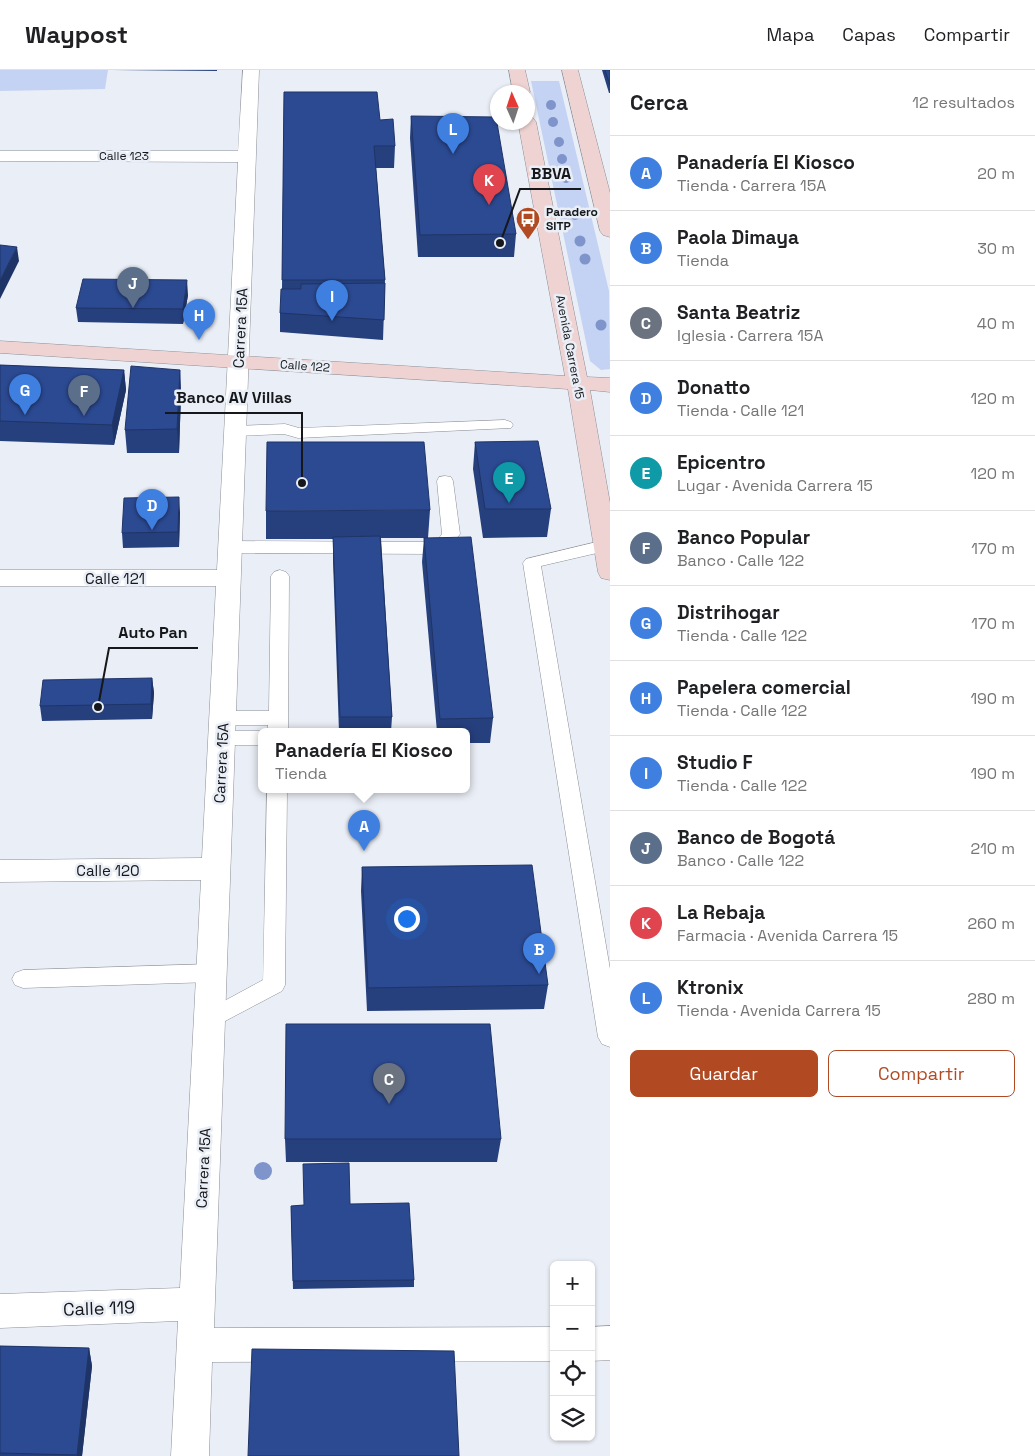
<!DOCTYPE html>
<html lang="es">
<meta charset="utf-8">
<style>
:root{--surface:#fff;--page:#f6f6f6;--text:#202124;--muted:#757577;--line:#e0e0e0;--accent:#b14a22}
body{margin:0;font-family:"Space Grotesk",sans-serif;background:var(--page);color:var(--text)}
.controls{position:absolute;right:15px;bottom:15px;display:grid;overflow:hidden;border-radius:8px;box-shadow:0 1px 4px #0004}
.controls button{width:45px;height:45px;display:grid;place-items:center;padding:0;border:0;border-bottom:1px solid var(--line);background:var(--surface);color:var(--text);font:25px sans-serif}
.compass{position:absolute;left:490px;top:15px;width:45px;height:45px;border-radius:50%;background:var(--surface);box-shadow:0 1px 4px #0004;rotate:357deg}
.you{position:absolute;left:406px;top:848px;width:18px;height:18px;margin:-12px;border:4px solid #fff;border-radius:50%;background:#1a73e8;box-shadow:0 0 0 8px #1a73e833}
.badge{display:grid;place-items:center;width:32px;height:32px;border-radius:50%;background:var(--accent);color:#fff;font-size:16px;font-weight:700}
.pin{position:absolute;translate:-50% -41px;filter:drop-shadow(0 1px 2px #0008)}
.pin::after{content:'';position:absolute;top:26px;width:18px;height:15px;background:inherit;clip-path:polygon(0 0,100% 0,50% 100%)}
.popup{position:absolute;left:258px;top:658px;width:212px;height:65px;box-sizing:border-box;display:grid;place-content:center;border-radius:8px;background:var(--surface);filter:drop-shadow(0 1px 4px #0005);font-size:16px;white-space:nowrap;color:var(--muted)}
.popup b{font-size:19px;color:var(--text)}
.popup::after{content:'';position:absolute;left:50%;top:100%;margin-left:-10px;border:10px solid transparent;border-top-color:var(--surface)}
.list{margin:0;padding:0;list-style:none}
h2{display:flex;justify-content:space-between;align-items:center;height:65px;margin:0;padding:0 20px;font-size:21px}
h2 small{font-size:16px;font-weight:400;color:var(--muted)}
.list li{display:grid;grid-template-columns:32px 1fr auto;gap:15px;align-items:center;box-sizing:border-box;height:75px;padding:0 20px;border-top:1px solid var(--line)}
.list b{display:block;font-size:19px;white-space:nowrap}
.list p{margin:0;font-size:16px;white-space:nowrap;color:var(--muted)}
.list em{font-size:16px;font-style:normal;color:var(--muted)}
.actions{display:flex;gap:10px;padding:15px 20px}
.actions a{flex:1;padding:11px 0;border:1px solid var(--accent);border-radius:8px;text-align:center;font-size:18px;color:var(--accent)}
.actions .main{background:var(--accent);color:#fff}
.icon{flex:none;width:28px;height:28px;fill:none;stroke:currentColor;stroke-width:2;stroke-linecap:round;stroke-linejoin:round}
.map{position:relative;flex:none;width:610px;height:1386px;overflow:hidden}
header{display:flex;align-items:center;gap:30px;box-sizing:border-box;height:70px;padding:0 25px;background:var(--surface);border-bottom:1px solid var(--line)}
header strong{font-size:24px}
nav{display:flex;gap:28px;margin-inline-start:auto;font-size:18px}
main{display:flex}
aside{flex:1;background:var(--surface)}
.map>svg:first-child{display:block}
.green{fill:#c4d3f3}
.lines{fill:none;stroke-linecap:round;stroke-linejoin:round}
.lane-casing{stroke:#8b8e96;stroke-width:1}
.street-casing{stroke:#8b8e96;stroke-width:1}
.secondary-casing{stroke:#8b8e96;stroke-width:1}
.lane{fill:#fff;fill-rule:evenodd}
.street{fill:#fff;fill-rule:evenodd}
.secondary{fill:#efd3d2;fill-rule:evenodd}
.tree{fill:#7e94ca}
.wall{fill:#26407e}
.shaded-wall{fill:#1f3466}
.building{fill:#2c4a92;stroke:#1f3466}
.labels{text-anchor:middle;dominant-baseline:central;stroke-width:5;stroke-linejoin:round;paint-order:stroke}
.far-street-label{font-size:12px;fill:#15171a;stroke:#eaeef6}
.far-poi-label{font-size:12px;font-weight:bold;fill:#15171a;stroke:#eaeef6;text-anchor:start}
.street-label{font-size:15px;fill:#15171a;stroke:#eaeef6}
.near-street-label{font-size:18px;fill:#15171a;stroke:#eaeef6}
.leader{fill:none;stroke:#15171a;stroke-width:2}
.callout-dot{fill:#15171a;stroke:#eaeef6;stroke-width:2}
.callout-label{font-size:16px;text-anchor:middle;font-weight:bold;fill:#15171a;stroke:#eaeef6;stroke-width:5;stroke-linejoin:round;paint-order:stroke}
</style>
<header>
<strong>Waypost</strong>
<nav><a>Mapa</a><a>Capas</a><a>Compartir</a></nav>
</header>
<main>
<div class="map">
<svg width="610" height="1386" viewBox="0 0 610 1386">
<rect width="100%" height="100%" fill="#eaeef6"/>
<path class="green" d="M 0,0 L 108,0 L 105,19 L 0,21 Z
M 531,11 L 559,11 L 609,221 L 610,299 L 601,300 L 590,291 Z"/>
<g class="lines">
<defs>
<path id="lane" d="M 505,350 L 511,352 L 513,355 L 511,358 L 298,368 L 284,364 L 235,366 L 229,364 L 227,361 L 229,358 L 235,356 L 285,354 L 299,358 Z
M 445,406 L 451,407 L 453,411 L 460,464 C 452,475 448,480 435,484 L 230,483 L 224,481 L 221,477 L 224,473 L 230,471 L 433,472 L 437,471 L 442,464 L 437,411 L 439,407 Z
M 605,470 L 610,472 L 610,480 L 541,496 L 610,899 L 610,977 L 602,974 L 598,967 L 523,493 L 526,489 Z
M 280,500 L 286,502 L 289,506 L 288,662 L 268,662 L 268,655 L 223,655 L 216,653 L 213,648 L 216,643 L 223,641 L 269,641 L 271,506 L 274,502 Z
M 222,661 L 262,661 L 266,662 L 262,662 L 262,675 L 222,675 L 215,673 L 212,668 L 215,663 Z
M 267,720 L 287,720 L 285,915 L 282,921 L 210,959 L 202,957 L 199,950 L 202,943 L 263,910 Z
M 212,894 L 220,897 L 223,903 L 220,909 L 212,912 L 23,918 L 15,915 L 12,909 L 15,903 L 23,900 Z"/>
<path id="street" d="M 243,0 L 259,0 L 214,1258 L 554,1257 L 554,1291 L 212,1292 L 209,1386 L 171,1386 L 178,1251 L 0,1258 L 0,1224 L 180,1218 L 201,810 L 0,812 L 0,790 L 202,788 L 216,516 L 0,516 L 0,500 L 217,500 L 238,92 L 0,91 L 0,81 L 238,81 Z
M 610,1256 L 610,1290 L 591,1291 L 591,1257 Z"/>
<path id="secondary" d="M 509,0 L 525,0 L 530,22 L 528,25 L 528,22 L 513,22 Z
M 562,0 L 578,0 L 610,123 L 610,167 L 603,165 L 600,161 Z
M 528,47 L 533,48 L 536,52 L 587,307 L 610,308 L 610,322 L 590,320 L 610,433 L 610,510 L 601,508 L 598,502 L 568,319 L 0,283 L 0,271 L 565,306 L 518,52 L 528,52 Z"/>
</defs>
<use href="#lane" class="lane-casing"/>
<use href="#street" class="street-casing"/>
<use href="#secondary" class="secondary-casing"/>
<use href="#lane" class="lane"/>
<use href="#street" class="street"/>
<use href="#secondary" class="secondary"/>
</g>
<g class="tree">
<circle cx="551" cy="35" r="5"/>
<circle cx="553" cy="52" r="5"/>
<circle cx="559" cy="72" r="5"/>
<circle cx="562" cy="89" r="5"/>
<circle cx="566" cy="108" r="5"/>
<circle cx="575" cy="145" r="5"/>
<circle cx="580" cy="171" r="5.5"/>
<circle cx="585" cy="189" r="5.5"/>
<circle cx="601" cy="255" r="5.5"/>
<circle cx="263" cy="1101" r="9"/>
</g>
<path class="wall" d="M 113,0 L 217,0 L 217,1 Z
M 602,0 L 610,0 L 610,23 L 609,23 Z
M 284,22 L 380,50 L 395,76 L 394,98 L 376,98 L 385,210 L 383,270 L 280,262 L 280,243 L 282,219 Z
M 411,46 L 516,164 L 514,187 L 418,187 L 410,68 Z
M 188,225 L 183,254 L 78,252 L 76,238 Z
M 0,295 L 124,300 L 126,320 L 114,375 L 0,371 Z
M 180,300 L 181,324 L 179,383 L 127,383 L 125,360 Z
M 475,372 L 551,439 L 547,467 L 483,468 L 473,399 Z
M 430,440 L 428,468 L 493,648 L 490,673 L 466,673 L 466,662 L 437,662 L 422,492 L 424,468 L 381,468 L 392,647 L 391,662 L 339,662 L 333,491 L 333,469 L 266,469 L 266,441 Z
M 180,442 L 179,477 L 123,478 L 122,463 Z
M 152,608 L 154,623 L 152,649 L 42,651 L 40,636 Z
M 362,797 L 548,915 L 544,939 L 367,941 L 361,821 Z
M 285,1069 L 501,1069 L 497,1092 L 286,1092 Z
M 350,1134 L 414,1210 L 414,1217 L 293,1219 L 291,1136 Z
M 0,1276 L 89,1278 L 92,1296 L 82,1386 L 0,1386 Z"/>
<path class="shaded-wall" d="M 17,177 L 19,191 L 0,229 L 0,210 Z
M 187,210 L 188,225 L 183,254 L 183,239 Z
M 124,300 L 126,320 L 114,375 L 112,355 Z
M 180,300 L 181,324 L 179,383 L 177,359 Z
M 179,427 L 180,442 L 179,477 L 178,462 Z
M 152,608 L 154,623 L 152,649 L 151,634 Z
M 89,1278 L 92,1296 L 82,1386 L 77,1386 Z"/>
<path class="building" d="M 605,0 L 610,0 L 610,15 Z
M 284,22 L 377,22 L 380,50 L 393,49 L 395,76 L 374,76 L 385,210 L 282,210 Z
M 411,46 L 496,47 L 516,164 L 420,165 Z
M 0,175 L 17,177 L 0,210 Z
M 83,209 L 187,210 L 183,239 L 76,238 Z
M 385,213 L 384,250 L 280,243 L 281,219 L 301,219 L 301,214 Z
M 0,295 L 124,300 L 112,355 L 0,351 Z
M 131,296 L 180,300 L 177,359 L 125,360 Z
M 538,371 L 551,439 L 485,439 L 475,372 Z
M 267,372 L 424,372 L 430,440 L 266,441 Z
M 179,427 L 178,462 L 122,463 L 124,428 Z
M 380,466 L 392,647 L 340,647 L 333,467 Z
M 471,467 L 493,648 L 440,649 L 424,468 Z
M 152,608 L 151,634 L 40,636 L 43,610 Z
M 532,795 L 548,915 L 368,918 L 362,797 Z
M 286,954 L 490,954 L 501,1069 L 285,1069 Z
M 349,1093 L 350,1134 L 409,1133 L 414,1210 L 293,1211 L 291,1136 L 304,1135 L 303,1094 Z
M 0,1276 L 89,1278 L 77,1385 L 0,1383 Z
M 252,1279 L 454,1281 L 459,1386 L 248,1386 Z"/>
<defs>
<symbol id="bus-pin" viewBox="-11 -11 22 30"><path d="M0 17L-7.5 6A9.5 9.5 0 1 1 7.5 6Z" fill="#b14a22" stroke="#eaeef6"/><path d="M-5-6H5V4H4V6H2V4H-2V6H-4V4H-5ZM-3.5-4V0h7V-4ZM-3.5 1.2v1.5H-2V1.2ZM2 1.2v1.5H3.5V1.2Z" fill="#fff"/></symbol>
</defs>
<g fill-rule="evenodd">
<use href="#bus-pin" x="514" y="135" width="28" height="38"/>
</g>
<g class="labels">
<g class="far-street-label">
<text x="124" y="86">Calle 123</text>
<text transform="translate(570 277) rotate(79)">Avenida Carrera 15</text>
<text transform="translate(305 296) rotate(4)">Calle 122</text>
</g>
<g class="far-poi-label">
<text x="546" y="142">Paradero<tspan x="546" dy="14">SITP</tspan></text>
</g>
<g class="street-label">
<text transform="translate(240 258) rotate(-87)">Carrera 15A</text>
<text x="115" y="508">Calle 121</text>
<text transform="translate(221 693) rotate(-87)">Carrera 15A</text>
<text x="108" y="800">Calle 120</text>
<text transform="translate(203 1098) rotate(-87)">Carrera 15A</text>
</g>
<g class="near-street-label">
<text transform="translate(99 1238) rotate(-2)">Calle 119</text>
</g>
</g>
<path class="leader" d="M500 173L520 119H581M302 413L302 343H165M98 637L109 578H198"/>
<g class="callout-dot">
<circle cx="500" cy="173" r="5"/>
<circle cx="302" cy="413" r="5"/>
<circle cx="98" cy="637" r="5"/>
</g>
<g class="callout-label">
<text x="551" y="109">BBVA</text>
<text x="234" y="333">Banco AV Villas</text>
<text x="153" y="568">Auto Pan</text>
</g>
</svg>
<div class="controls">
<button>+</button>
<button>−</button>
<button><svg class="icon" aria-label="locate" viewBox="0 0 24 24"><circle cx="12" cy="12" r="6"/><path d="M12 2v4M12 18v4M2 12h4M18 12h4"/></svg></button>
<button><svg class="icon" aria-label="layers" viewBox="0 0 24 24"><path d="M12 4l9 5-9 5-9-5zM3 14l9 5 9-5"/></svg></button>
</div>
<svg class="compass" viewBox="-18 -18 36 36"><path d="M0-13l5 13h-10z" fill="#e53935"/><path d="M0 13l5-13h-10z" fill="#757577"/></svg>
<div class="you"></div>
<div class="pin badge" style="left:364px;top:781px;background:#3f7fe0">A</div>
<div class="popup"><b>Panadería El Kiosco</b>Tienda</div>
<div class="pin badge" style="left:539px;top:904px;background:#3f7fe0">B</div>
<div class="pin badge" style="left:389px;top:1034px;background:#6b7280">C</div>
<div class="pin badge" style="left:152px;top:460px;background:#3f7fe0">D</div>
<div class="pin badge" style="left:509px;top:433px;background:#0f9aa8">E</div>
<div class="pin badge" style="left:84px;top:346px;background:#5c6f8a">F</div>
<div class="pin badge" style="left:25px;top:345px;background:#3f7fe0">G</div>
<div class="pin badge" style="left:199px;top:270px;background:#3f7fe0">H</div>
<div class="pin badge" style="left:332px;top:251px;background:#3f7fe0">I</div>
<div class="pin badge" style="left:133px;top:238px;background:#5c6f8a">J</div>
<div class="pin badge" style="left:489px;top:135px;background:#e0444e">K</div>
<div class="pin badge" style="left:453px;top:84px;background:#3f7fe0">L</div>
</div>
<aside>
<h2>Cerca<small>12 resultados</small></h2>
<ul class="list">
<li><span class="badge" style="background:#3f7fe0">A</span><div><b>Panadería El Kiosco</b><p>Tienda · Carrera 15A</p></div><em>20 m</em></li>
<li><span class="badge" style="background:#3f7fe0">B</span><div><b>Paola Dimaya</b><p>Tienda</p></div><em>30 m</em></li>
<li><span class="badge" style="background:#6b7280">C</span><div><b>Santa Beatriz</b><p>Iglesia · Carrera 15A</p></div><em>40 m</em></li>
<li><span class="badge" style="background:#3f7fe0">D</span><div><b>Donatto</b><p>Tienda · Calle 121</p></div><em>120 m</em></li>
<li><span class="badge" style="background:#0f9aa8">E</span><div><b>Epicentro</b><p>Lugar · Avenida Carrera 15</p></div><em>120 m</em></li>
<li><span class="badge" style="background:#5c6f8a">F</span><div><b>Banco Popular</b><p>Banco · Calle 122</p></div><em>170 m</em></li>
<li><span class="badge" style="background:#3f7fe0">G</span><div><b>Distrihogar</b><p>Tienda · Calle 122</p></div><em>170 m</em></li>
<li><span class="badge" style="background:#3f7fe0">H</span><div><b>Papelera comercial</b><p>Tienda · Calle 122</p></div><em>190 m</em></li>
<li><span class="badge" style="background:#3f7fe0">I</span><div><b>Studio F</b><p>Tienda · Calle 122</p></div><em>190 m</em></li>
<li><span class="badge" style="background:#5c6f8a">J</span><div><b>Banco de Bogotá</b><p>Banco · Calle 122</p></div><em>210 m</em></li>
<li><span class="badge" style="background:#e0444e">K</span><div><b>La Rebaja</b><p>Farmacia · Avenida Carrera 15</p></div><em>260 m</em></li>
<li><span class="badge" style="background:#3f7fe0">L</span><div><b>Ktronix</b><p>Tienda · Avenida Carrera 15</p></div><em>280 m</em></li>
</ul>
<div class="actions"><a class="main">Guardar</a><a>Compartir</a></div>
</aside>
</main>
